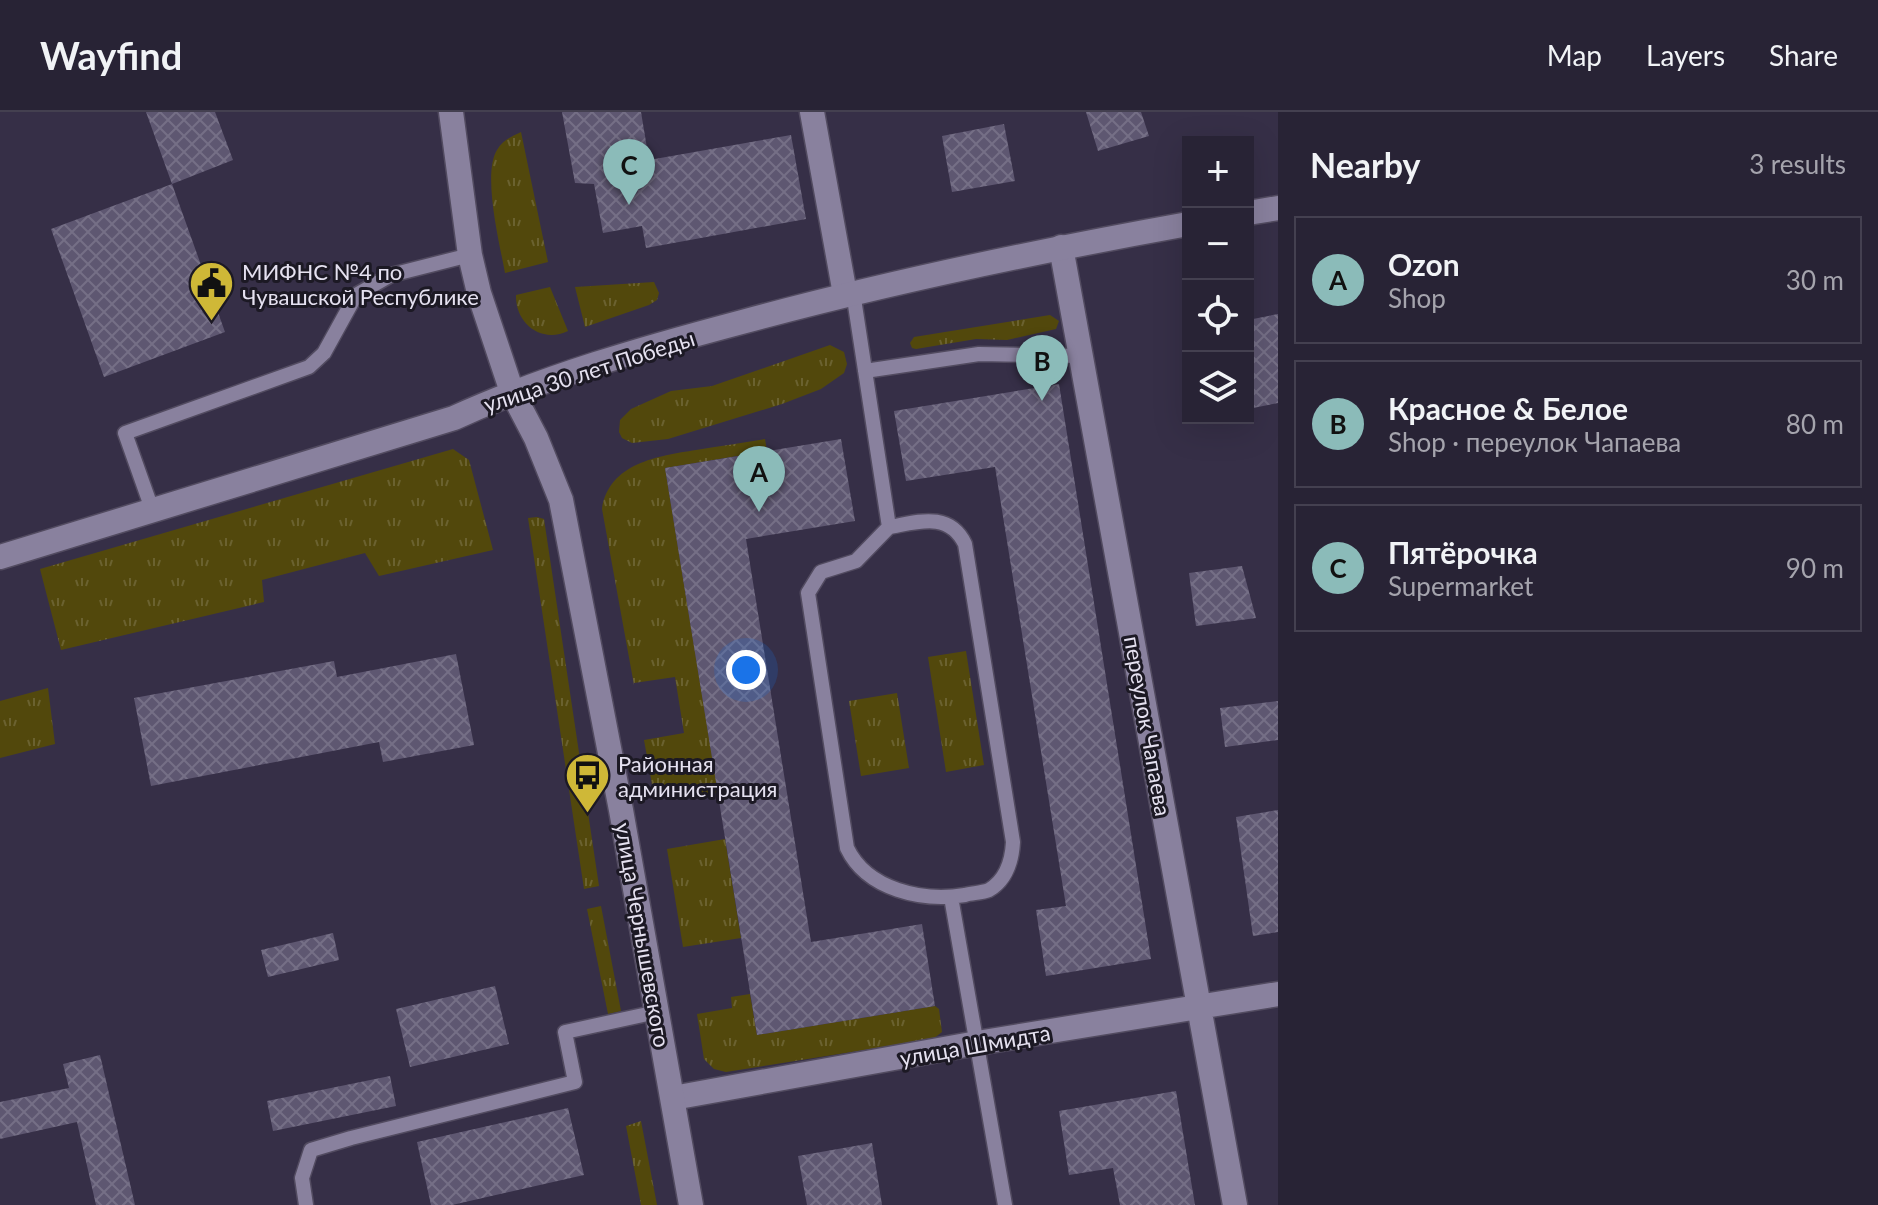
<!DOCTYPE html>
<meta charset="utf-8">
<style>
:root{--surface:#282335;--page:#302b3d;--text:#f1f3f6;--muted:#a5a4ad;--line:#444050;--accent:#8bbbb9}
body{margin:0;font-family:Lato,sans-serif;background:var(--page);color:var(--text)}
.controls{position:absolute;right:24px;top:24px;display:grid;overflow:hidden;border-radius:0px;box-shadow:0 8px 32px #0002}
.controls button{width:72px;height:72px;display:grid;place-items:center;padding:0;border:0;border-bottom:2px solid var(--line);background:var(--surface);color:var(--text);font:40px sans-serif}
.you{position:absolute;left:746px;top:558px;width:28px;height:28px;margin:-20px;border:6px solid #fff;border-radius:50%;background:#1a73e8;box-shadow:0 0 0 12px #1a73e833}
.badge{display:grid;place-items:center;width:52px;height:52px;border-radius:50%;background:var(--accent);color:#111;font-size:26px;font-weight:700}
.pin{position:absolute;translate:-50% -66px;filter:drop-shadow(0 2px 4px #0008)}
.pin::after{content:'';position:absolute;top:42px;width:28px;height:24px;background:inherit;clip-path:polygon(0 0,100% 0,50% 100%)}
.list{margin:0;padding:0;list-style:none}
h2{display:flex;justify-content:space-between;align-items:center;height:104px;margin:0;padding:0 32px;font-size:34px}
h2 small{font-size:26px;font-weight:400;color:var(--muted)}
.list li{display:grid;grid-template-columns:52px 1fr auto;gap:24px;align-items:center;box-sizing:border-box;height:128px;margin:0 16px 16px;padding:0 16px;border:2px solid var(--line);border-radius:0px}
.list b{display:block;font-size:30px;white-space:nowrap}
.list p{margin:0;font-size:26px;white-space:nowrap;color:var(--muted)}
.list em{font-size:26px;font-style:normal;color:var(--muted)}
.icon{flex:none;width:44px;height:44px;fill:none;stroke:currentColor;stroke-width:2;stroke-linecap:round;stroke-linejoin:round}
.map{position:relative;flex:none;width:1278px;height:1093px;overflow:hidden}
header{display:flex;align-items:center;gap:48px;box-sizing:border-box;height:112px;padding:0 40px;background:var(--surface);border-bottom:2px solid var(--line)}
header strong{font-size:38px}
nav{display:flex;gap:44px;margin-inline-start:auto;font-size:28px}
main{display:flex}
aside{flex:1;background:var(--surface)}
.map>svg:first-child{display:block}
.grass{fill:url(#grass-tufts)}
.building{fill:url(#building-cross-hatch)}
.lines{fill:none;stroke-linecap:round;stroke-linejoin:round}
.lane-casing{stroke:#524b60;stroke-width:17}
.street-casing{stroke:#524b60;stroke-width:27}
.secondary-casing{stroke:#524b60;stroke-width:27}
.lane{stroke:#89819e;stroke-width:14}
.street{stroke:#89819e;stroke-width:24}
.secondary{stroke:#89819e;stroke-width:24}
.labels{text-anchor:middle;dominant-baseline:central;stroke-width:6;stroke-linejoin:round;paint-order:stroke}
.poi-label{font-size:22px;fill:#e5e1f0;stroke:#1c1924;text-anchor:start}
.street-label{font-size:22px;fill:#e5e1f0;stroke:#1c1924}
</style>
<header>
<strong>Wayfind</strong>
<nav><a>Map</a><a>Layers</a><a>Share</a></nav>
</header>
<main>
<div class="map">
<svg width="1278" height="1093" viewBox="0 0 1278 1093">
<defs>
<pattern id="grass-tufts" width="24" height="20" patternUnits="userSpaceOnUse" patternTransform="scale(2)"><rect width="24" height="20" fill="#52480c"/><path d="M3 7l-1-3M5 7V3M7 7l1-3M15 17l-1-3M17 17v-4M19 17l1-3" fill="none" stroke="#6b6230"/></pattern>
<pattern id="building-cross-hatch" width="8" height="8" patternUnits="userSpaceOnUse" patternTransform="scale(2)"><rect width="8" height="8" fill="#5e5771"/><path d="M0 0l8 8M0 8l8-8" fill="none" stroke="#756f86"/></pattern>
</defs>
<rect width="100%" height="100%" fill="#362f47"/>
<path class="grass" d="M 521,20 L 548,150 L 505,161 C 500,133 482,62 497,38 C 503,28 511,25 521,20 Z
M 654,170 L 659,181 L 657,188 L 649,193 L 585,215 L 575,175 Z
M 550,175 L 568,219 C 541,232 515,211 516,183 Z
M 1050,203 L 1059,209 L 1056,217 L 1007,228 L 976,227 L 916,237 L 912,236 L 910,231 L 914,225 Z
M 830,233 L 844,240 L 847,252 L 844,261 L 821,277 L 782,292 L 668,327 L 632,331 L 622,326 L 619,320 L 620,308 L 631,297 L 671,279 L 712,274 Z
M 765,327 L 767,339 L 665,356 L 718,681 L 696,685 L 693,672 L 653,678 L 644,628 L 684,621 L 675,565 L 634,571 L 634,573 L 602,397 C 609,351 658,344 696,338 C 719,334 742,331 765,327 Z
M 453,337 L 469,348 L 493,438 L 379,464 L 365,441 L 262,468 L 264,490 L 61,538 L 40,457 Z
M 537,405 L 544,407 L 599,774 L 584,777 L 528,406 Z
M 966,539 L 984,653 L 946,660 L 928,545 Z
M 48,576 L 55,632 L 0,646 L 0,589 Z
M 897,581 L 909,656 L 861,664 L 849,589 Z
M 725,727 L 741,826 L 683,835 L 667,737 Z
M 601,794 L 621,899 L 608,902 L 587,797 Z
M 750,882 L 757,923 L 935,894 L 939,897 L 942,920 L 933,927 L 726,960 L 714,957 L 704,947 L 697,902 L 732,896 L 731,885 Z
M 641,1009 L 657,1093 L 641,1093 L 626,1014 Z"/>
<path class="building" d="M 146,0 L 215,0 L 233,48 L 172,72 Z
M 562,0 L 641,0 L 649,48 L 791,23 L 806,107 L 646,136 L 642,114 L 603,121 L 594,72 L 575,71 Z
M 1086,0 L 1141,0 L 1149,24 L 1098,39 Z
M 1004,12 L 1015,69 L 952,80 L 942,24 Z
M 172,72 L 225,220 L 104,265 L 51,117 Z
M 1278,202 L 1278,291 L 1248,297 L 1248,208 Z
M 1059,272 L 1151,847 L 1046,864 L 1036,798 L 1066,794 L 995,355 L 906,369 L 894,299 Z
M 841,327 L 855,409 L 746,427 L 811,830 L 922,812 L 935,894 L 757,923 L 665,356 Z
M 1242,454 L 1256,506 L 1196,514 L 1189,461 Z
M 456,542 L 474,633 L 383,650 L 379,630 L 151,674 L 134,586 L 334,549 L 337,565 Z
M 1278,589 L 1278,628 L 1225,635 L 1220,596 Z
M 1278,698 L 1278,820 L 1253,824 L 1236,705 Z
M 333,821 L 339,848 L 268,865 L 261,838 Z
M 495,874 L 509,932 L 410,955 L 396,897 Z
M 100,943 L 135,1093 L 96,1093 L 77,1010 L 0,1027 L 0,990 L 69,976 L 63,952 Z
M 390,964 L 396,994 L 273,1019 L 267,989 Z
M 1176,979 L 1195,1093 L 1120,1093 L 1113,1056 L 1069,1063 L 1059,999 Z
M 568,996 L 584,1063 L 452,1093 L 431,1093 L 417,1030 Z
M 872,1031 L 882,1093 L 807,1093 L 798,1044 Z"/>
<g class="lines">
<defs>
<path id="lane" d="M 853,180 L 889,415 L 856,449 L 821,460 L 808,481 L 847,736 C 867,778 923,790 965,783 C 972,781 982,781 989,778 C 1006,768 1012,748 1013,730 L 965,432 C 949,399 918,410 889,415
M 865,259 L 979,242 L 1081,244
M 152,397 L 125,321 L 309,255 L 324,241 L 356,183 L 391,163 L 470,143
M 951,785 L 1005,1093
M 306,1093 L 302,1066 L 311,1038 L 351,1026 L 575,970 L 565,920 L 657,900"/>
<path id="street" d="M 812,0 L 845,182
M 1061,135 L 1235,1093
M 673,986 L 977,931 L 1278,882"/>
<path id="secondary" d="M 451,0 L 470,143 L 479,181 L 512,280 L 536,326 L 561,388 L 621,698 L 691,1093
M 1248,101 L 1278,96
M 0,445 L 454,306 C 546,264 644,236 742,210 C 889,170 1038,139 1188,112"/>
</defs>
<use href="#lane" class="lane-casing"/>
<use href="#street" class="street-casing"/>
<use href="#secondary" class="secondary-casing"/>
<use href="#lane" class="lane"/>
<use href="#street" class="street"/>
<use href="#secondary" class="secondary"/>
</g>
<defs>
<symbol id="civic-pin" viewBox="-11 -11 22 30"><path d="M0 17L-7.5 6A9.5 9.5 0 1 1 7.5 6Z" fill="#cfb837" stroke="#1c1924"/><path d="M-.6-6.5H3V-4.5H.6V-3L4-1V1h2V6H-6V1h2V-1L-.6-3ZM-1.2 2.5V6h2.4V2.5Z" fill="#111"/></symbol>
<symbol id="bus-pin" viewBox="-11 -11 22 30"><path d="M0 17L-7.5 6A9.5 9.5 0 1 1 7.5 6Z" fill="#cfb837" stroke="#1c1924"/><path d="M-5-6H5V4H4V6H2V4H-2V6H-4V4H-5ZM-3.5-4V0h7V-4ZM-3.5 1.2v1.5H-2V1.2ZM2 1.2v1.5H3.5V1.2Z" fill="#111"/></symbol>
</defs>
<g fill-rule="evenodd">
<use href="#civic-pin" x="186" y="146" width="51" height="69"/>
<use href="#bus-pin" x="562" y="638" width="51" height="69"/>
</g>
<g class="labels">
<g class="poi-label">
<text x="242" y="159">МИФНС №4 по<tspan x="242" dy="25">Чувашской Республике</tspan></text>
<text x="618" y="651">Районная<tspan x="618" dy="25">администрация</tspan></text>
</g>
<g class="street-label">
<text transform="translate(589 259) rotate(-18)">улица 30 лет Победы</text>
<text transform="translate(1148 614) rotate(80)">переулок Чапаева</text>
<text transform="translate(643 823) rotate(80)">улица Чернышевского</text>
<text transform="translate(975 933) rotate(-10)">улица Шмидта</text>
</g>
</g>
</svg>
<div class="controls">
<button>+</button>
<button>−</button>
<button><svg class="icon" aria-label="locate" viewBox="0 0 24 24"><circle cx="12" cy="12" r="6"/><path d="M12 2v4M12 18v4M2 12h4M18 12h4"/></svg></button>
<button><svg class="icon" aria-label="layers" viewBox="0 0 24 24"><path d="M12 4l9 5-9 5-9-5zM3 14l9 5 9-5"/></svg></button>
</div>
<div class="you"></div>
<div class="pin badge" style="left:759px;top:400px">A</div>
<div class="pin badge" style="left:1042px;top:289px">B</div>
<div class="pin badge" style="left:629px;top:93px">C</div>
</div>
<aside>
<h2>Nearby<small>3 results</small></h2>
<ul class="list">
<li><span class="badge">A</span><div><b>Ozon</b><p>Shop</p></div><em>30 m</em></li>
<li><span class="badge">B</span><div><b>Красное &amp; Белое</b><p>Shop · переулок Чапаева</p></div><em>80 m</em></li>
<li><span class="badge">C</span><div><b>Пятёрочка</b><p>Supermarket</p></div><em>90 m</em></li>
</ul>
</aside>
</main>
